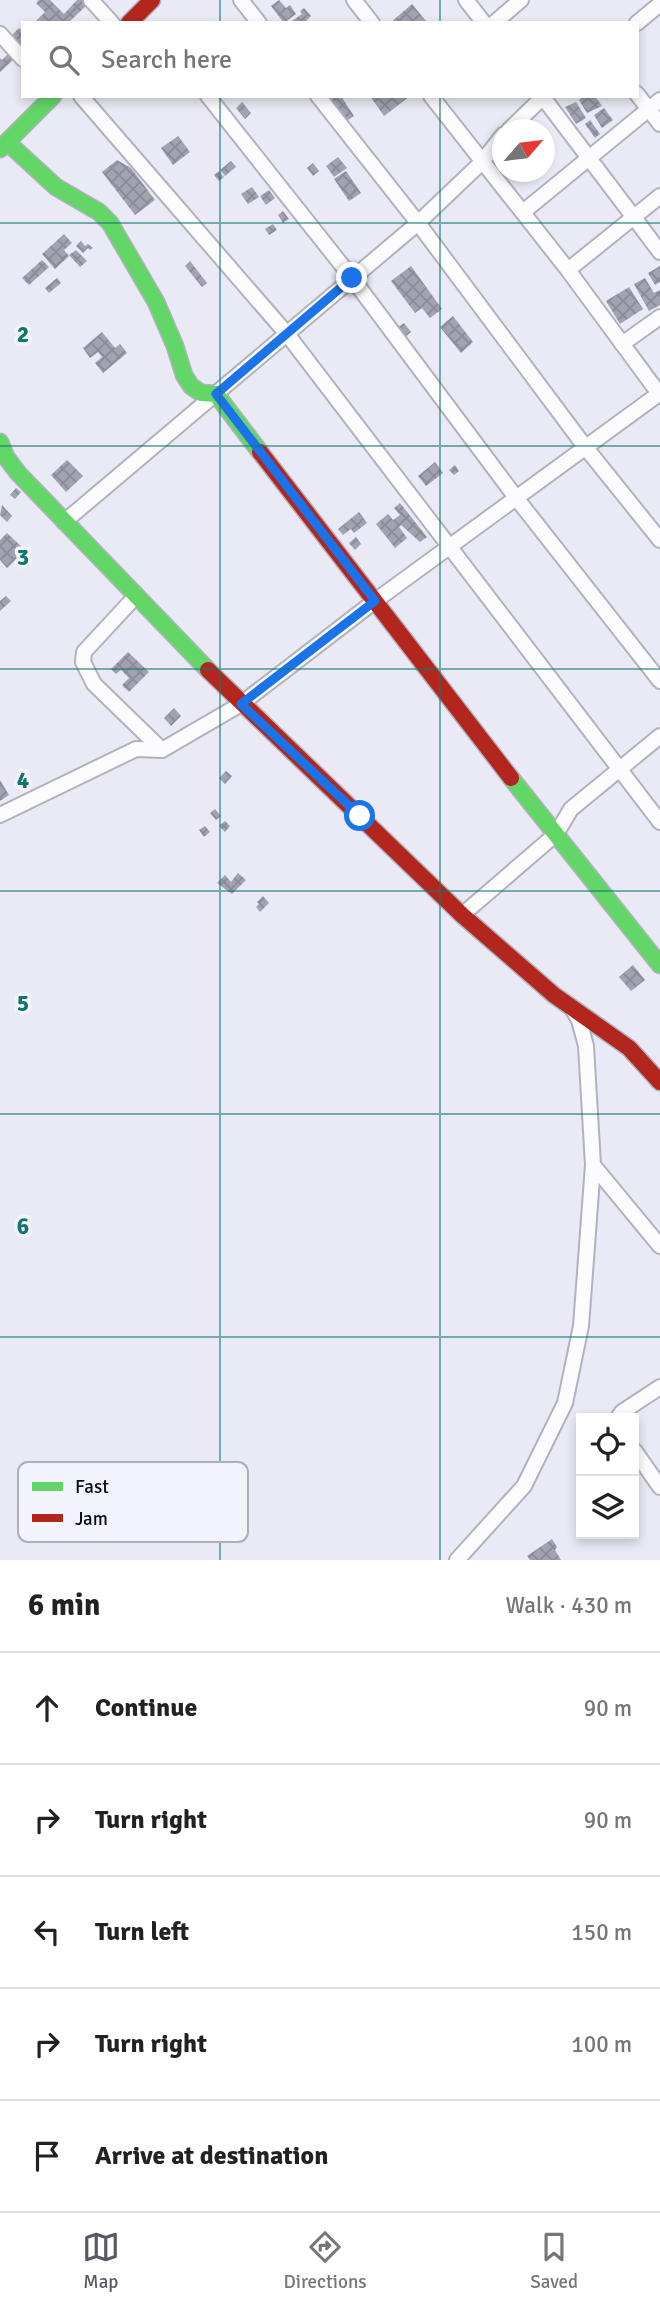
<!DOCTYPE html>
<meta charset="utf-8">
<style>
:root{--surface:#fff;--page:#f2f2f2;--text:#222;--muted:#767676;--line:#e0e0e0;--accent:#585964}
body{margin:0;font-family:Signika,sans-serif;background:var(--page);color:var(--text)}
.controls{position:absolute;right:21px;bottom:21px;display:grid;overflow:hidden;border-radius:0px;box-shadow:0 4px 10px #0003}
.controls button{width:63px;height:63px;display:grid;place-items:center;padding:0;border:0;border-bottom:2px solid var(--line);background:var(--surface);color:var(--text);font:35px sans-serif}
.compass{position:absolute;left:492px;top:119px;width:63px;height:63px;border-radius:50%;background:var(--surface);box-shadow:0 4px 10px #0003;rotate:62deg}
.stop{position:absolute;width:21px;height:21px;margin:-16px;border:5px solid #1a73e8;border-radius:50%;background:#fff}
.stop.end{background:#1a73e8;border-color:#fff;box-shadow:0 2px 7px #0008}
.list{margin:0;padding:0;list-style:none}
h2{display:flex;justify-content:space-between;align-items:center;height:91px;margin:0;padding:0 28px;font-size:30px}
h2 small{font-size:23px;font-weight:400;color:var(--muted)}
.list li{display:grid;grid-template-columns:46px 1fr auto;gap:21px;align-items:center;box-sizing:border-box;height:112px;padding:0 28px;border-top:2px solid var(--line)}
.list b{display:block;font-size:26px;white-space:nowrap}
.list em{font-size:23px;font-style:normal;color:var(--muted)}
.icon{flex:none;width:38px;height:38px;fill:none;stroke:currentColor;stroke-width:2;stroke-linecap:round;stroke-linejoin:round}
.map{position:relative;flex:none;width:660px;height:1560px;overflow:hidden}
.search{position:absolute;background:var(--surface);box-shadow:0 4px 10px #0003;left:21px;right:21px;top:21px;height:77px;display:flex;align-items:center;gap:18px;box-sizing:border-box;padding:0 24px;border-radius:0px;color:var(--muted);font-size:26px}
.sheet{height:651px;background:var(--surface)}
nav{display:flex;justify-content:space-around;align-items:center;box-sizing:border-box;height:98px;border-top:2px solid var(--line);background:var(--surface);font-size:19px;color:var(--muted)}
nav a{display:grid;justify-items:center;gap:4px}
nav .on{color:var(--accent)}
.map>svg:first-child{display:block}
.building{fill:url(#building-cross-hatch)}
.lines{fill:none;stroke-linecap:round;stroke-linejoin:round}
.street-casing{stroke:#b1b2bd;stroke-width:18}
.fast-casing{stroke:#b1b2bd;stroke-width:19}
.jam-casing{stroke:#b1b2bd;stroke-width:19}
.street{stroke:#fcfcfe;stroke-width:14}
.fast{stroke:#63d668;stroke-width:16}
.jam{stroke:#b3261e;stroke-width:16}
.route{stroke:#1a73e8;stroke-width:9}
.grid{fill:none;stroke:#0f766e;stroke-width:2;stroke-opacity:0.55}
.key{fill:#f3f4fb;stroke:#adaeb6;stroke-width:2}
.key-label{font-size:19px;fill:#0a0b16}
.grid-label{font-size:23px;text-anchor:middle;font-weight:bold;fill:#0f766e;stroke:#f3f4fb;stroke-width:7;stroke-linejoin:round;paint-order:stroke}
</style>
<div class="map">
<svg width="660" height="1560" viewBox="0 0 660 1560">
<defs>
<pattern id="building-cross-hatch" width="8" height="8" patternUnits="userSpaceOnUse" patternTransform="scale(1.75)"><rect width="8" height="8" fill="#a2a2b1"/><path d="M0 0l8 8M0 8l8-8" fill="none" stroke="#8a8a98"/></pattern>
</defs>
<rect width="100%" height="100%" fill="#e9eaf5"/>
<path class="building" d="M 39,0 L 50,0 L 64,14 L 77,0 L 82,0 L 87,5 L 70,21 L 72,23 L 34,23 L 45,12 L 36,3 Z
M 279,0 L 286,8 L 290,5 L 296,14 L 284,23 L 271,6 Z
M 412,4 L 426,21 L 423,23 L 390,23 Z
M 304,8 L 311,16 L 304,23 L 289,23 L 302,14 L 300,11 Z
M 19,28 L 23,32 L 23,56 L 7,40 Z
M 8,54 L 13,60 L 0,72 L 0,58 L 2,60 Z
M 327,96 L 341,96 L 354,116 L 345,122 Z
M 370,96 L 410,96 L 384,116 Z
M 584,96 L 595,96 L 602,106 L 587,113 L 579,100 Z
M 242,102 L 251,113 L 245,119 L 236,108 Z
M 576,102 L 586,118 L 576,124 L 565,107 Z
M 604,108 L 613,120 L 602,128 L 594,115 Z
M 590,120 L 600,134 L 595,138 L 585,124 Z
M 178,136 L 190,152 L 173,165 L 161,148 Z
M 338,157 L 347,168 L 334,177 L 326,166 Z
M 117,160 L 131,168 L 155,200 L 135,215 L 102,172 Z
M 231,161 L 236,167 L 225,176 L 220,170 Z
M 313,163 L 319,171 L 313,176 L 307,168 Z
M 219,171 L 224,177 L 219,181 L 214,175 Z
M 346,171 L 361,193 L 349,201 L 334,179 Z
M 252,187 L 259,197 L 248,204 L 241,194 Z
M 269,190 L 275,198 L 266,205 L 260,196 Z
M 283,211 L 289,219 L 283,223 L 278,215 Z
M 273,224 L 277,230 L 269,235 L 265,229 Z
M 64,234 L 72,243 L 64,250 L 69,256 L 55,269 L 42,254 Z
M 81,241 L 85,246 L 88,244 L 93,248 L 90,250 L 88,248 L 83,253 L 76,246 Z
M 76,250 L 87,261 L 80,267 L 69,255 Z
M 42,260 L 49,267 L 29,285 L 22,278 Z
M 190,261 L 207,283 L 202,287 L 185,266 Z
M 411,266 L 442,309 L 430,318 L 422,308 L 415,313 L 391,281 Z
M 660,266 L 660,282 L 655,285 L 648,273 Z
M 57,278 L 61,283 L 49,293 L 45,288 Z
M 645,278 L 654,293 L 660,290 L 660,305 L 649,311 L 634,284 Z
M 629,287 L 643,309 L 620,324 L 606,301 Z
M 453,316 L 473,342 L 461,353 L 440,327 Z
M 404,323 L 411,332 L 404,338 L 397,328 Z
M 102,332 L 115,348 L 120,344 L 127,353 L 103,373 L 95,363 L 102,357 L 98,352 L 90,358 L 83,348 Z
M 67,460 L 83,476 L 66,492 L 51,475 Z
M 435,462 L 443,473 L 426,486 L 418,476 Z
M 455,465 L 459,471 L 454,475 L 449,470 Z
M 16,488 L 21,492 L 15,499 L 10,495 Z
M 400,503 L 427,537 L 420,542 L 401,525 L 399,527 L 407,538 L 395,548 L 376,524 L 388,514 L 393,520 L 400,515 L 394,508 Z
M 2,505 L 12,516 L 7,522 L 0,515 Z
M 359,512 L 367,523 L 354,533 L 351,529 L 343,535 L 338,529 Z
M 7,533 L 25,550 L 7,568 L 0,560 L 0,540 Z
M 356,537 L 361,544 L 355,550 L 349,543 Z
M 6,596 L 11,601 L 0,611 L 0,601 Z
M 128,652 L 149,672 L 129,692 L 122,685 L 129,678 L 121,670 L 116,674 L 111,669 Z
M 174,708 L 181,716 L 171,726 L 164,718 Z
M 226,771 L 232,776 L 225,784 L 219,778 Z
M 0,780 L 9,795 L 0,801 Z
M 215,809 L 221,816 L 216,820 L 210,813 Z
M 225,821 L 230,826 L 225,832 L 219,826 Z
M 205,826 L 210,832 L 204,837 L 199,830 Z
M 238,873 L 246,880 L 232,894 L 217,883 L 225,875 L 231,882 Z
M 263,896 L 269,903 L 260,912 L 256,907 L 259,904 L 257,902 Z
M 633,965 L 645,980 L 631,991 L 619,977 Z
M 552,1539 L 557,1547 L 555,1550 L 561,1560 L 530,1560 L 527,1556 Z"/>
<g class="lines">
<defs>
<path id="street" d="M 91,0 L 112,23
M 241,0 L 259,23
M 354,0 L 372,23
M 466,0 L 484,23
M 494,23 L 521,0
M 637,23 L 660,4
M 0,34 L 23,59
M 637,94 L 660,124
M 81,96 L 287,334 L 660,822
M 208,96 L 352,278 L 517,499 L 660,681
M 318,96 L 418,223 L 586,448 L 660,540
M 431,96 L 568,270 L 660,395
M 542,96 L 660,252
M 509,130 L 544,96
M 523,212 L 660,100
M 568,270 L 660,196
M 622,344 L 660,317
M 64,522 L 418,223 L 482,162 L 503,135
M 135,597 L 84,652 L 83,662 L 94,684 L 162,750
M 0,815 L 136,749 L 162,750 L 241,704 L 375,601 L 660,393
M 462,915 L 556,834 L 571,809 L 660,736
M 593,1165 L 660,1246
M 618,1418 L 622,1412 L 660,1387
M 634,1450 L 660,1487
M 457,1560 L 524,1486 L 565,1403 L 581,1326 L 593,1165 L 586,1046 L 579,1020 L 573,1010"/>
<path id="fast" d="M 7,142 L 56,187 L 99,212 L 110,223 L 156,302 L 175,346 L 184,375 L 191,386 L 201,393 L 216,394 L 260,452
M 0,149 L 53,96
M 0,442 L 6,457 L 18,473 L 208,670
M 511,778 L 660,965"/>
<path id="jam" d="M 129,23 L 152,0
M 260,452 L 511,778
M 208,670 L 462,915 L 554,995 L 629,1048 L 660,1082"/>
</defs>
<use href="#street" class="street-casing"/>
<use href="#fast" class="fast-casing"/>
<use href="#jam" class="jam-casing"/>
<use href="#street" class="street"/>
<use href="#fast" class="fast"/>
<use href="#jam" class="jam"/>
</g>
<g class="lines">
<path class="route" d="M 352,278 L 216,394 L 375,601 L 241,704 L 360,816"/>
</g>
<path class="grid" d="M 220,0 L 220,23M 440,0 L 440,23M 220,96 L 220,1560M 440,96 L 440,1560M 0,223 L 660,223M 0,446 L 660,446M 0,669 L 660,669M 0,891 L 660,891M 0,1114 L 660,1114M 0,1337 L 660,1337"/>
<rect x="18" y="1462" width="230" height="80" rx="10" class="key"/>
<rect x="32" y="1482" width="31" height="9" fill="#63d668"/>
<rect x="32" y="1514" width="31" height="8" fill="#b3261e"/>
<g class="key-label">
<text x="75" y="1493">Fast</text>
<text x="75" y="1525">Jam</text>
</g>
<g class="grid-label">
<text x="23" y="342">2</text>
<text x="23" y="565">3</text>
<text x="23" y="788">4</text>
<text x="23" y="1011">5</text>
<text x="23" y="1234">6</text>
</g>
</svg>
<div class="controls">
<button><svg class="icon" aria-label="locate" viewBox="0 0 24 24"><circle cx="12" cy="12" r="6"/><path d="M12 2v4M12 18v4M2 12h4M18 12h4"/></svg></button>
<button><svg class="icon" aria-label="layers" viewBox="0 0 24 24"><path d="M12 4l9 5-9 5-9-5zM3 14l9 5 9-5"/></svg></button>
</div>
<svg class="compass" viewBox="-18 -18 36 36"><path d="M0-13l5 13h-10z" fill="#e53935"/><path d="M0 13l5-13h-10z" fill="#767676"/></svg>
<div class="stop" style="left:360px;top:816px"></div>
<div class="stop end" style="left:352px;top:278px"></div>
<div class="search"><svg class="icon" aria-label="search" viewBox="0 0 24 24"><circle cx="10" cy="10" r="6"/><path d="M15 15l6 6"/></svg>Search here</div>
</div>
<section class="sheet">
<h2>6 min<small>Walk · 430 m</small></h2>
<ul class="list">
<li><svg class="icon" aria-label="ahead" viewBox="0 0 24 24"><path d="M12 20V5M6 11l6-6 6 6"/></svg><div><b>Continue</b></div><em>90 m</em></li>
<li><svg class="icon" aria-label="right" viewBox="0 0 24 24"><path d="M7 20v-9h11M14 6l5 5-5 5"/></svg><div><b>Turn right</b></div><em>90 m</em></li>
<li><svg class="icon" aria-label="left" viewBox="0 0 24 24"><path d="M17 20v-9H6M10 6l-5 5 5 5"/></svg><div><b>Turn left</b></div><em>150 m</em></li>
<li><svg class="icon" aria-label="right" viewBox="0 0 24 24"><path d="M7 20v-9h11M14 6l5 5-5 5"/></svg><div><b>Turn right</b></div><em>100 m</em></li>
<li><svg class="icon" aria-label="arrive" viewBox="0 0 24 24"><path d="M6 21V4h12l-3 4 3 4H6"/></svg><div><b>Arrive at destination</b></div></li>
</ul>
</section>
<nav>
<a class="on"><svg class="icon" aria-label="map" viewBox="0 0 24 24"><path d="M3 6l6-2 6 2 6-2v14l-6 2-6-2-6 2zM9 4v14M15 6v14"/></svg>Map</a>
<a><svg class="icon" aria-label="directions" viewBox="0 0 24 24"><path d="M12 3l9 9-9 9-9-9zM9 14v-3h6M13 9l2 2-2 2"/></svg>Directions</a>
<a><svg class="icon" aria-label="saved" viewBox="0 0 24 24"><path d="M7 4h10v16l-5-4-5 4z"/></svg>Saved</a>
</nav>
